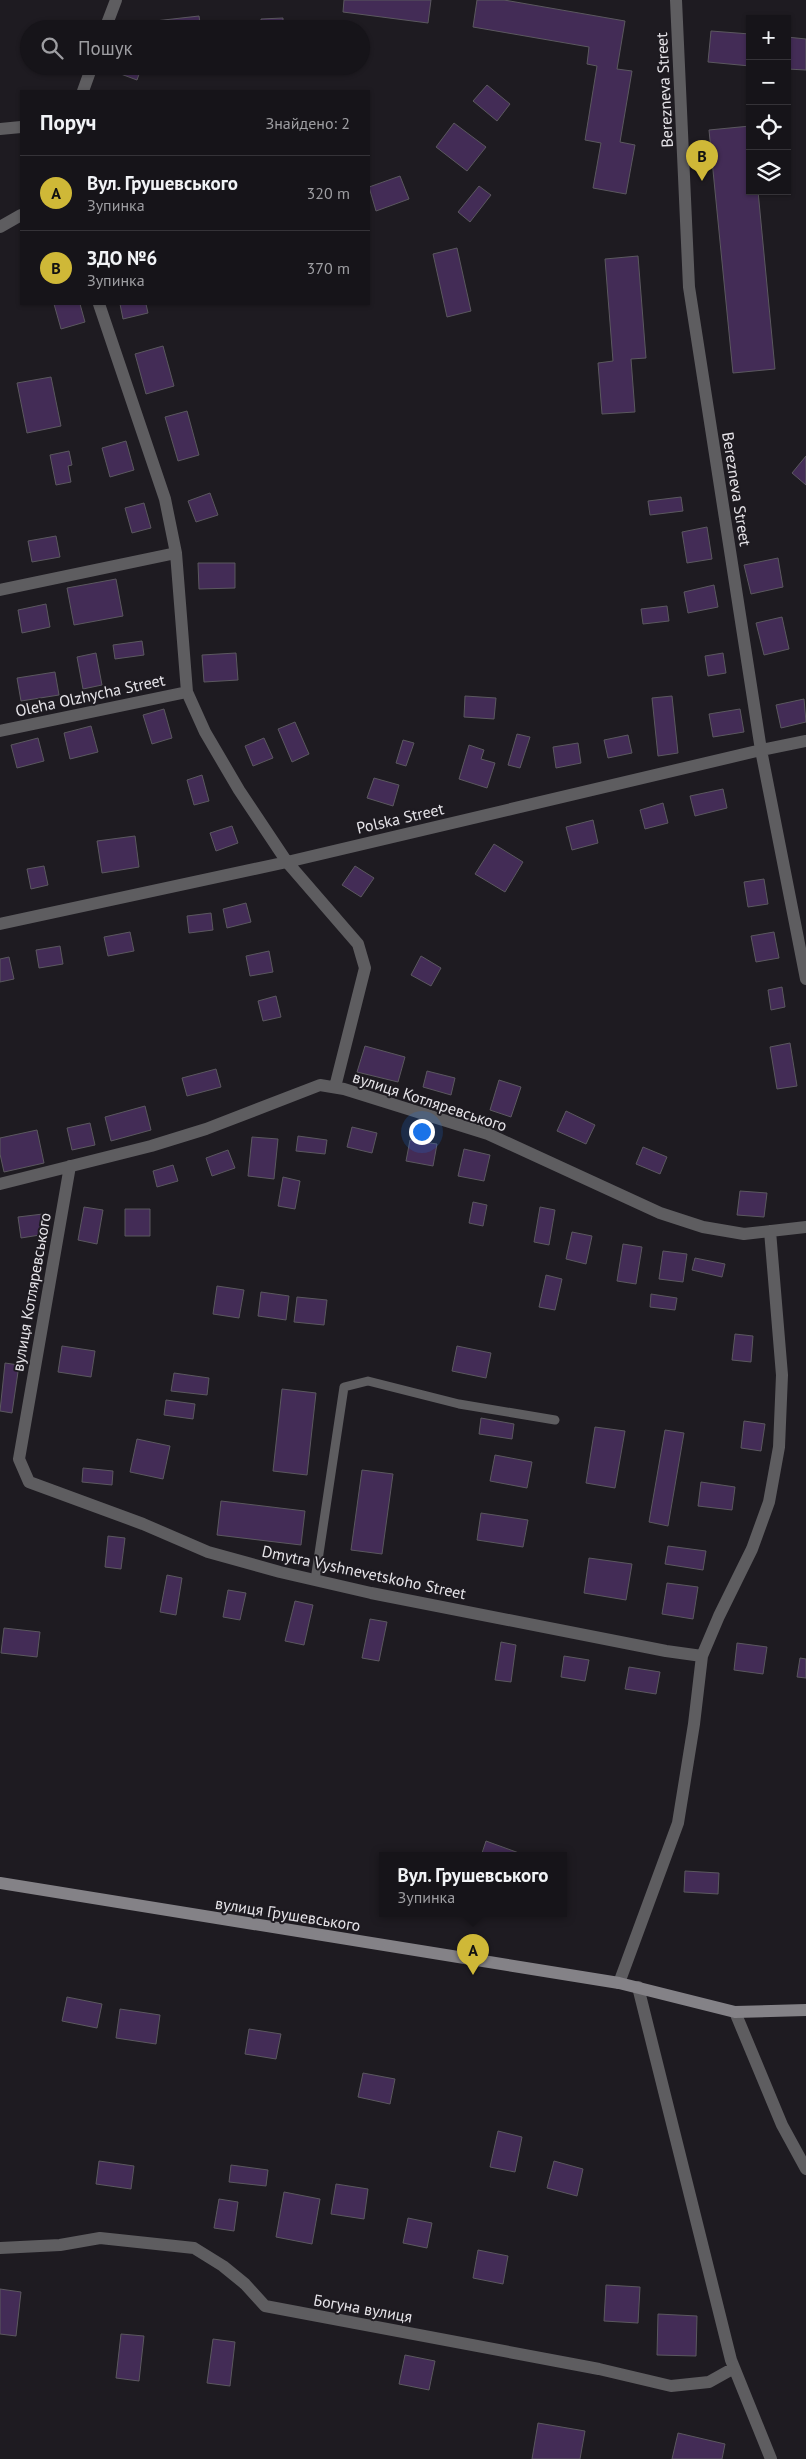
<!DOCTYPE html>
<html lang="uk">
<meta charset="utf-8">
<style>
:root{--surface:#161419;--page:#1f1d22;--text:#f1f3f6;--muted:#9e9ea2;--line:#353338;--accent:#cfb837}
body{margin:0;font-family:"PT Sans",sans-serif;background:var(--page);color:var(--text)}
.controls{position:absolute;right:15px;top:15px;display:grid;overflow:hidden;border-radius:0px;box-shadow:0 1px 4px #0004}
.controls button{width:45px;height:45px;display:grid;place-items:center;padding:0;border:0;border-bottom:1px solid var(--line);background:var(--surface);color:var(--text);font:25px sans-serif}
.you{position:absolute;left:421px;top:1131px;width:18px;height:18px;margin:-12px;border:4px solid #fff;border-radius:50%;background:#1a73e8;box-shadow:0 0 0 8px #1a73e833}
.badge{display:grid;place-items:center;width:32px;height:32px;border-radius:50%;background:var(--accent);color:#111;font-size:16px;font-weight:700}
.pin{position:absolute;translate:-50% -41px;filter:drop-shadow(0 1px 2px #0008)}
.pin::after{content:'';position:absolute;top:26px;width:18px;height:15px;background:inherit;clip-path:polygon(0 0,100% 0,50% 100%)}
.popup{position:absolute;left:379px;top:1852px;width:188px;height:65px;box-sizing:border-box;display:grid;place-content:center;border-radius:0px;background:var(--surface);filter:drop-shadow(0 1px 4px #0005);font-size:16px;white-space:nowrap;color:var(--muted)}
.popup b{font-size:19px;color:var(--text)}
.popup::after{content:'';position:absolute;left:50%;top:100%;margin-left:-10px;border:10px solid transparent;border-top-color:var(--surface)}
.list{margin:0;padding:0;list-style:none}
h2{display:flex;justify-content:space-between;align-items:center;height:65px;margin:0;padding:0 20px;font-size:21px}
h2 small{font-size:16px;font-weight:400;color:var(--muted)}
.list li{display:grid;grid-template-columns:32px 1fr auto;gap:15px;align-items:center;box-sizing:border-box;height:75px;padding:0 20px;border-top:1px solid var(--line)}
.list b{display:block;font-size:19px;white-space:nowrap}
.list p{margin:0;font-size:16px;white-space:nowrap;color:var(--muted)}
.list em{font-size:16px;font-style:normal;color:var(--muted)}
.icon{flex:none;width:28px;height:28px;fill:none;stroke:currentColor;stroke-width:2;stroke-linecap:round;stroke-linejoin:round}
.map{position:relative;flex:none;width:806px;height:2459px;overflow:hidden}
.search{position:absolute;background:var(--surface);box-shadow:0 1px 4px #0004;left:20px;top:20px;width:350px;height:55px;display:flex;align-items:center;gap:12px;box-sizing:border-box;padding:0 18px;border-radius:28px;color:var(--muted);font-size:19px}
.panel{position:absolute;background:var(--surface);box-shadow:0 1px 4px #0004;left:20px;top:90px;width:350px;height:215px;border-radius:0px}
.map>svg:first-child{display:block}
.building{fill:#432c56;stroke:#5b585f}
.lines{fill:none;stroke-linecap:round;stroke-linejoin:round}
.service{stroke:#5e5d60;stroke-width:9}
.minor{stroke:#5e5d60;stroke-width:12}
.secondary{stroke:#848287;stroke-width:12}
.labels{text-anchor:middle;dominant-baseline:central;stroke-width:4;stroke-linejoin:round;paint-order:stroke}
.street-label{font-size:16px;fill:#e6e4e9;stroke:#1e1b21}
</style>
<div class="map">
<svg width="806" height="2459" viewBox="0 0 806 2459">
<rect width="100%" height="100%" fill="#1e1b21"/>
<path class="building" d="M 344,0 L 431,0 L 428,23 L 343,12 Z
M 477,0 L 504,0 L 625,21 L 617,69 L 632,71 L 620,142 L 635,145 L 626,194 L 593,188 L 601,143 L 585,140 L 597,66 L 587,64 L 589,47 L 473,27 Z
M 199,16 L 201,29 L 147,29 L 146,22 Z
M 283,18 L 283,29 L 261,29 L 261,19 Z
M 325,23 L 325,29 L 300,29 L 299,25 Z
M 711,31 L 750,34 L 750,66 L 708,62 Z
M 787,37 L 806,39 L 806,70 L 787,69 Z
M 111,66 L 142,66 L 137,80 L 110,70 Z
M 303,66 L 328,66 L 329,71 L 303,73 Z
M 487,85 L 510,104 L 497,121 L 473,101 Z
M 454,123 L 486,147 L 467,171 L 436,147 Z
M 750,126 L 750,191 L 758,191 L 775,369 L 733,373 L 709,130 Z
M 400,176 L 409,199 L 376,211 L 369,187 Z
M 479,186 L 491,195 L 470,222 L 458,212 Z
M 457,248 L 471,311 L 447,317 L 433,254 Z
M 638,256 L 646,358 L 631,359 L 635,412 L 602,414 L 598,363 L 613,361 L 605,259 Z
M 54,304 L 80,304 L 85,322 L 61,329 Z
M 120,304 L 146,304 L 148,313 L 123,319 Z
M 163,346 L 174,386 L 146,394 L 135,354 Z
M 51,377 L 61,426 L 27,433 L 17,383 Z
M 187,411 L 199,455 L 178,461 L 165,417 Z
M 126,441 L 134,470 L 110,477 L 102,448 Z
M 69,451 L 72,465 L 68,466 L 71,482 L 56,485 L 50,455 Z
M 806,456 L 806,485 L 792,473 Z
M 210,493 L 218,515 L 196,522 L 188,501 Z
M 681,497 L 683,511 L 650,515 L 648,501 Z
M 144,503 L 151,528 L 132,533 L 125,508 Z
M 707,527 L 712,559 L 687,563 L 682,532 Z
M 56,536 L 60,557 L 32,562 L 28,541 Z
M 778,558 L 783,587 L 751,594 L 744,565 Z
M 198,563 L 235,563 L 235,588 L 199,589 Z
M 116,579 L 123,616 L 74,625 L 67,588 Z
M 714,585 L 718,607 L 688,613 L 684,592 Z
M 46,604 L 50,627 L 22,633 L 18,610 Z
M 667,606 L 669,621 L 643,624 L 641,609 Z
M 782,617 L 789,649 L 764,655 L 756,623 Z
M 142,641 L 144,655 L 115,659 L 113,645 Z
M 96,653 L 102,685 L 83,689 L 77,657 Z
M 236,653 L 238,680 L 204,682 L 202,655 Z
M 723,653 L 726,673 L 708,676 L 705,656 Z
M 55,672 L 59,695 L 21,701 L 17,678 Z
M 465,696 L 496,698 L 494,719 L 464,717 Z
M 672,696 L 678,753 L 658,756 L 652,698 Z
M 804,699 L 806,722 L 781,728 L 776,705 Z
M 164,709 L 172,738 L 152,744 L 143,715 Z
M 740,709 L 744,732 L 713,737 L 709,714 Z
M 295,722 L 309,754 L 292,762 L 278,729 Z
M 91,726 L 98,752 L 70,759 L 64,733 Z
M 517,734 L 530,737 L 520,768 L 508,765 Z
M 628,735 L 632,753 L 608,758 L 604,740 Z
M 38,738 L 44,761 L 17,768 L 11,745 Z
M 264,738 L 273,758 L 253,766 L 245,746 Z
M 403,740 L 414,743 L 406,766 L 396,763 Z
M 578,743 L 581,763 L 556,768 L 553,747 Z
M 469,745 L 484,750 L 481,759 L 495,763 L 487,788 L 459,779 Z
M 202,775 L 209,801 L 194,805 L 187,780 Z
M 374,778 L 399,785 L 393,806 L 367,798 Z
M 723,789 L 727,808 L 695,816 L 690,796 Z
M 663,803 L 668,823 L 645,829 L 640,810 Z
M 593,820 L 598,843 L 572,850 L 566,827 Z
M 232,826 L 238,843 L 216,851 L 210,833 Z
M 135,836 L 139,867 L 102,873 L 97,841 Z
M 494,844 L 523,862 L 505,892 L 475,874 Z
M 44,866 L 48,885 L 31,889 L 27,869 Z
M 355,866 L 374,878 L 361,897 L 342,885 Z
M 764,879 L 768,904 L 748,907 L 744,882 Z
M 246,903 L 251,922 L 227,928 L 223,909 Z
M 211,913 L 213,930 L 189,933 L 187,916 Z
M 130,932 L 134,951 L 108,956 L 104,937 Z
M 774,932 L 779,958 L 756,962 L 751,936 Z
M 60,946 L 63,964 L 39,968 L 36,950 Z
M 269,951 L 273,972 L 250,976 L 246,956 Z
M 421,956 L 441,968 L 431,986 L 411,975 Z
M 9,957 L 14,979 L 0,982 L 0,959 Z
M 782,987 L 785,1007 L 771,1010 L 768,990 Z
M 276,996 L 281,1017 L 263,1021 L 258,1001 Z
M 790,1043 L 797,1086 L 777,1089 L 770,1047 Z
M 365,1046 L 405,1057 L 398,1082 L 357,1072 Z
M 216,1069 L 221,1087 L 187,1096 L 182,1078 Z
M 427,1071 L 455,1078 L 451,1095 L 423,1087 Z
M 499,1080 L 521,1087 L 511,1117 L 490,1110 Z
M 145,1106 L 151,1130 L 111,1141 L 105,1117 Z
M 566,1111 L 595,1125 L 586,1144 L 557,1131 Z
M 90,1123 L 95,1145 L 72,1150 L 67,1128 Z
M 352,1127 L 377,1133 L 372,1153 L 347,1147 Z
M 37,1130 L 44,1163 L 4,1172 L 0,1154 L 0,1138 Z
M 298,1136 L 327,1140 L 325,1154 L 296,1151 Z
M 252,1137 L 278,1139 L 274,1179 L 248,1176 Z
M 410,1140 L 437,1144 L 433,1166 L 406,1161 Z
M 643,1147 L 667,1157 L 660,1174 L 636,1164 Z
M 464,1149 L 490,1155 L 484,1181 L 458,1176 Z
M 228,1150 L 235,1168 L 212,1176 L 206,1158 Z
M 173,1165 L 178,1181 L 157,1187 L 153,1171 Z
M 283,1177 L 300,1181 L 295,1209 L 278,1206 Z
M 740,1191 L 767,1193 L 764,1217 L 737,1215 Z
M 473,1202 L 487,1205 L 483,1226 L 469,1223 Z
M 84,1207 L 103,1210 L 97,1244 L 78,1240 Z
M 540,1207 L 555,1210 L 549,1245 L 534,1242 Z
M 125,1209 L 150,1209 L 150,1236 L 125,1236 Z
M 43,1214 L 46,1234 L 21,1238 L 18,1217 Z
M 572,1232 L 592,1236 L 586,1264 L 566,1259 Z
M 623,1244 L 642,1247 L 636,1284 L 617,1281 Z
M 663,1251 L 687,1254 L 683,1282 L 659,1279 Z
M 695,1258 L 725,1264 L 722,1277 L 692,1270 Z
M 546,1275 L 562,1279 L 555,1310 L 539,1307 Z
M 217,1286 L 244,1290 L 239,1318 L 213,1314 Z
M 261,1292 L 289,1296 L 286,1320 L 258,1316 Z
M 651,1294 L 677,1298 L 675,1310 L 650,1307 Z
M 297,1297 L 327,1300 L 324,1325 L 294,1322 Z
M 735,1334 L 753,1336 L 751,1362 L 732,1360 Z
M 62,1346 L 95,1351 L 91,1377 L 58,1372 Z
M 457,1346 L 491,1353 L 486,1378 L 452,1371 Z
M 5,1363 L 19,1365 L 12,1413 L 0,1411 Z
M 174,1373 L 209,1378 L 207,1395 L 171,1391 Z
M 282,1389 L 316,1393 L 307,1475 L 273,1471 Z
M 166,1400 L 195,1404 L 193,1419 L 164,1415 Z
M 481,1418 L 514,1424 L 512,1439 L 479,1434 Z
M 744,1421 L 765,1424 L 761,1451 L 741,1448 Z
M 595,1427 L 625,1431 L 615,1488 L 586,1483 Z
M 665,1430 L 684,1433 L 668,1526 L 649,1522 Z
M 137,1439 L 170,1446 L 163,1479 L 130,1472 Z
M 495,1455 L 532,1462 L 527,1488 L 490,1481 Z
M 83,1468 L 113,1471 L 112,1485 L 82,1482 Z
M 362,1470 L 393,1474 L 382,1554 L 351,1550 Z
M 701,1482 L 735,1487 L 732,1510 L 698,1506 Z
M 221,1501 L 305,1511 L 301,1545 L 217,1535 Z
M 481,1513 L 528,1520 L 523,1547 L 477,1540 Z
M 108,1536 L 125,1538 L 121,1569 L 105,1567 Z
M 668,1546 L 706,1551 L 703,1570 L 665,1564 Z
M 589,1558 L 632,1564 L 626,1600 L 584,1593 Z
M 167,1575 L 182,1578 L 176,1615 L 160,1612 Z
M 667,1583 L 698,1587 L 693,1619 L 662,1614 Z
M 228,1590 L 246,1593 L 240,1620 L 223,1617 Z
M 295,1601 L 313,1605 L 304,1645 L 285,1641 Z
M 370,1619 L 387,1622 L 379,1661 L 362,1658 Z
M 4,1628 L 40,1632 L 37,1657 L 1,1653 Z
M 501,1642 L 516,1645 L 511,1682 L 495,1680 Z
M 737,1643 L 767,1647 L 763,1674 L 734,1670 Z
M 564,1656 L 589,1660 L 585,1681 L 561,1677 Z
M 800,1658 L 806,1659 L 806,1678 L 797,1677 Z
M 629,1667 L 660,1672 L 656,1694 L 625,1689 Z
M 486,1841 L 519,1853 L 518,1856 L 481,1856 Z
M 685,1871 L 719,1873 L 718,1894 L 684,1892 Z
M 67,1997 L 102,2004 L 97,2028 L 62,2021 Z
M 120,2009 L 160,2015 L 156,2044 L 116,2038 Z
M 249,2029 L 281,2034 L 276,2059 L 245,2054 Z
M 363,2073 L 395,2079 L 390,2104 L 358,2097 Z
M 498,2131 L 522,2137 L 515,2172 L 490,2167 Z
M 99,2161 L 134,2166 L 131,2189 L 96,2184 Z
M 554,2161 L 583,2169 L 577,2196 L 547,2188 Z
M 231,2165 L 268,2170 L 266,2186 L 229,2182 Z
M 336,2184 L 368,2189 L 364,2219 L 331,2214 Z
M 284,2192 L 320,2199 L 312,2244 L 276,2237 Z
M 219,2199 L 238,2202 L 234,2231 L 214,2228 Z
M 408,2218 L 432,2223 L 427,2248 L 403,2243 Z
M 478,2250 L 508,2256 L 503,2284 L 473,2278 Z
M 606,2285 L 640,2287 L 638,2323 L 604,2321 Z
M 0,2289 L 21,2292 L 16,2336 L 0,2334 Z
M 658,2314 L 697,2316 L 696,2356 L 657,2355 Z
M 121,2334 L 144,2336 L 139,2381 L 116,2378 Z
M 213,2339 L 235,2342 L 230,2386 L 207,2383 Z
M 405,2355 L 435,2361 L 429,2390 L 399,2384 Z
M 538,2423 L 585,2431 L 580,2459 L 532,2459 Z
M 678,2433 L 725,2444 L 722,2459 L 672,2459 Z"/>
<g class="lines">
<path class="service" d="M 315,1580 L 344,1387 L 368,1381 L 459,1404 L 555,1420"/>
<path class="minor" d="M 676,0 L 689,287 L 761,750 L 806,979
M 105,29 L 116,0
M 83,91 L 92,66
M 0,129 L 21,127
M 0,227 L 21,215
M 99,304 L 165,499 L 176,553 L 187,692 L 205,732 L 239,790 L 287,862 L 358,944 L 365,968 L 335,1087
M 0,590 L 176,553
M 0,731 L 187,692
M 0,924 L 287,862 L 761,750 L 806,741
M 70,1166 L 19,1459 L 29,1482 L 143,1524 L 208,1552 L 280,1572 L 371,1593 L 666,1651 L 702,1656
M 0,1184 L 151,1146 L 206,1129 L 320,1085 L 344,1089 L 488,1134 L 660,1213 L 703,1227 L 744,1234 L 806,1227
M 619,1983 L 678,1823 L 694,1724 L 702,1656 L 719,1616 L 752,1549 L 769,1502 L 779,1447 L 782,1375 L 770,1231
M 638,1987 L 731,2360 L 771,2459
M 735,2012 L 782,2125 L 806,2169
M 0,2248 L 60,2245 L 100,2238 L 194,2248 L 223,2266 L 245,2284 L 265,2306 L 599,2369 L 671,2386 L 709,2382 L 734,2368"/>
<path class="secondary" d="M 0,1883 L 619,1983 L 735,2012 L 806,2010"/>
</g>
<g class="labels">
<g class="street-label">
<text transform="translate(664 90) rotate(-93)">Berezneva Street</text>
<text transform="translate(737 489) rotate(81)">Berezneva Street</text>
<text transform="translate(90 695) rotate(-12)">Oleha Olzhycha Street</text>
<text transform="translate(400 818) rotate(-13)">Polska Street</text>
<text transform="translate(430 1101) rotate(18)">вулиця Котляревського</text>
<text transform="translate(31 1292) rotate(-80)">вулиця Котляревського</text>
<text transform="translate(364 1572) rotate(12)">Dmytra Vyshnevetskoho Street</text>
<text transform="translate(288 1914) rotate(9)">вулиця Грушевського</text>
<text transform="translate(363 2308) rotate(10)">Богуна вулиця</text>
</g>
</g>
</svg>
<div class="controls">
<button>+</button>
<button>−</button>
<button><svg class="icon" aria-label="locate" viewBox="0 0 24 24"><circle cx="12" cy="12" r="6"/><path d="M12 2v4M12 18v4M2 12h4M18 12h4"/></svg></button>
<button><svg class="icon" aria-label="layers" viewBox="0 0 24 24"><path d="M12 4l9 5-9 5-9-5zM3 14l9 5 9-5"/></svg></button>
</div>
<div class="you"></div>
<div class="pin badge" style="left:473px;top:1975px">A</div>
<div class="popup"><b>Вул. Грушевського</b>Зупинка</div>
<div class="pin badge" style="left:702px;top:181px">B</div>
<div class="search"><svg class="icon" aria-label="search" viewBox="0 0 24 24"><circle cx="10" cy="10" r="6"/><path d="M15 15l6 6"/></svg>Пошук</div>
<section class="panel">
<h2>Поруч<small>Знайдено: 2</small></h2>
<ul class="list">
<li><span class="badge">A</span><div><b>Вул. Грушевського</b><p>Зупинка</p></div><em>320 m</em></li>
<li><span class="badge">B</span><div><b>ЗДО №6</b><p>Зупинка</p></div><em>370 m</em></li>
</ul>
</section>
</div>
